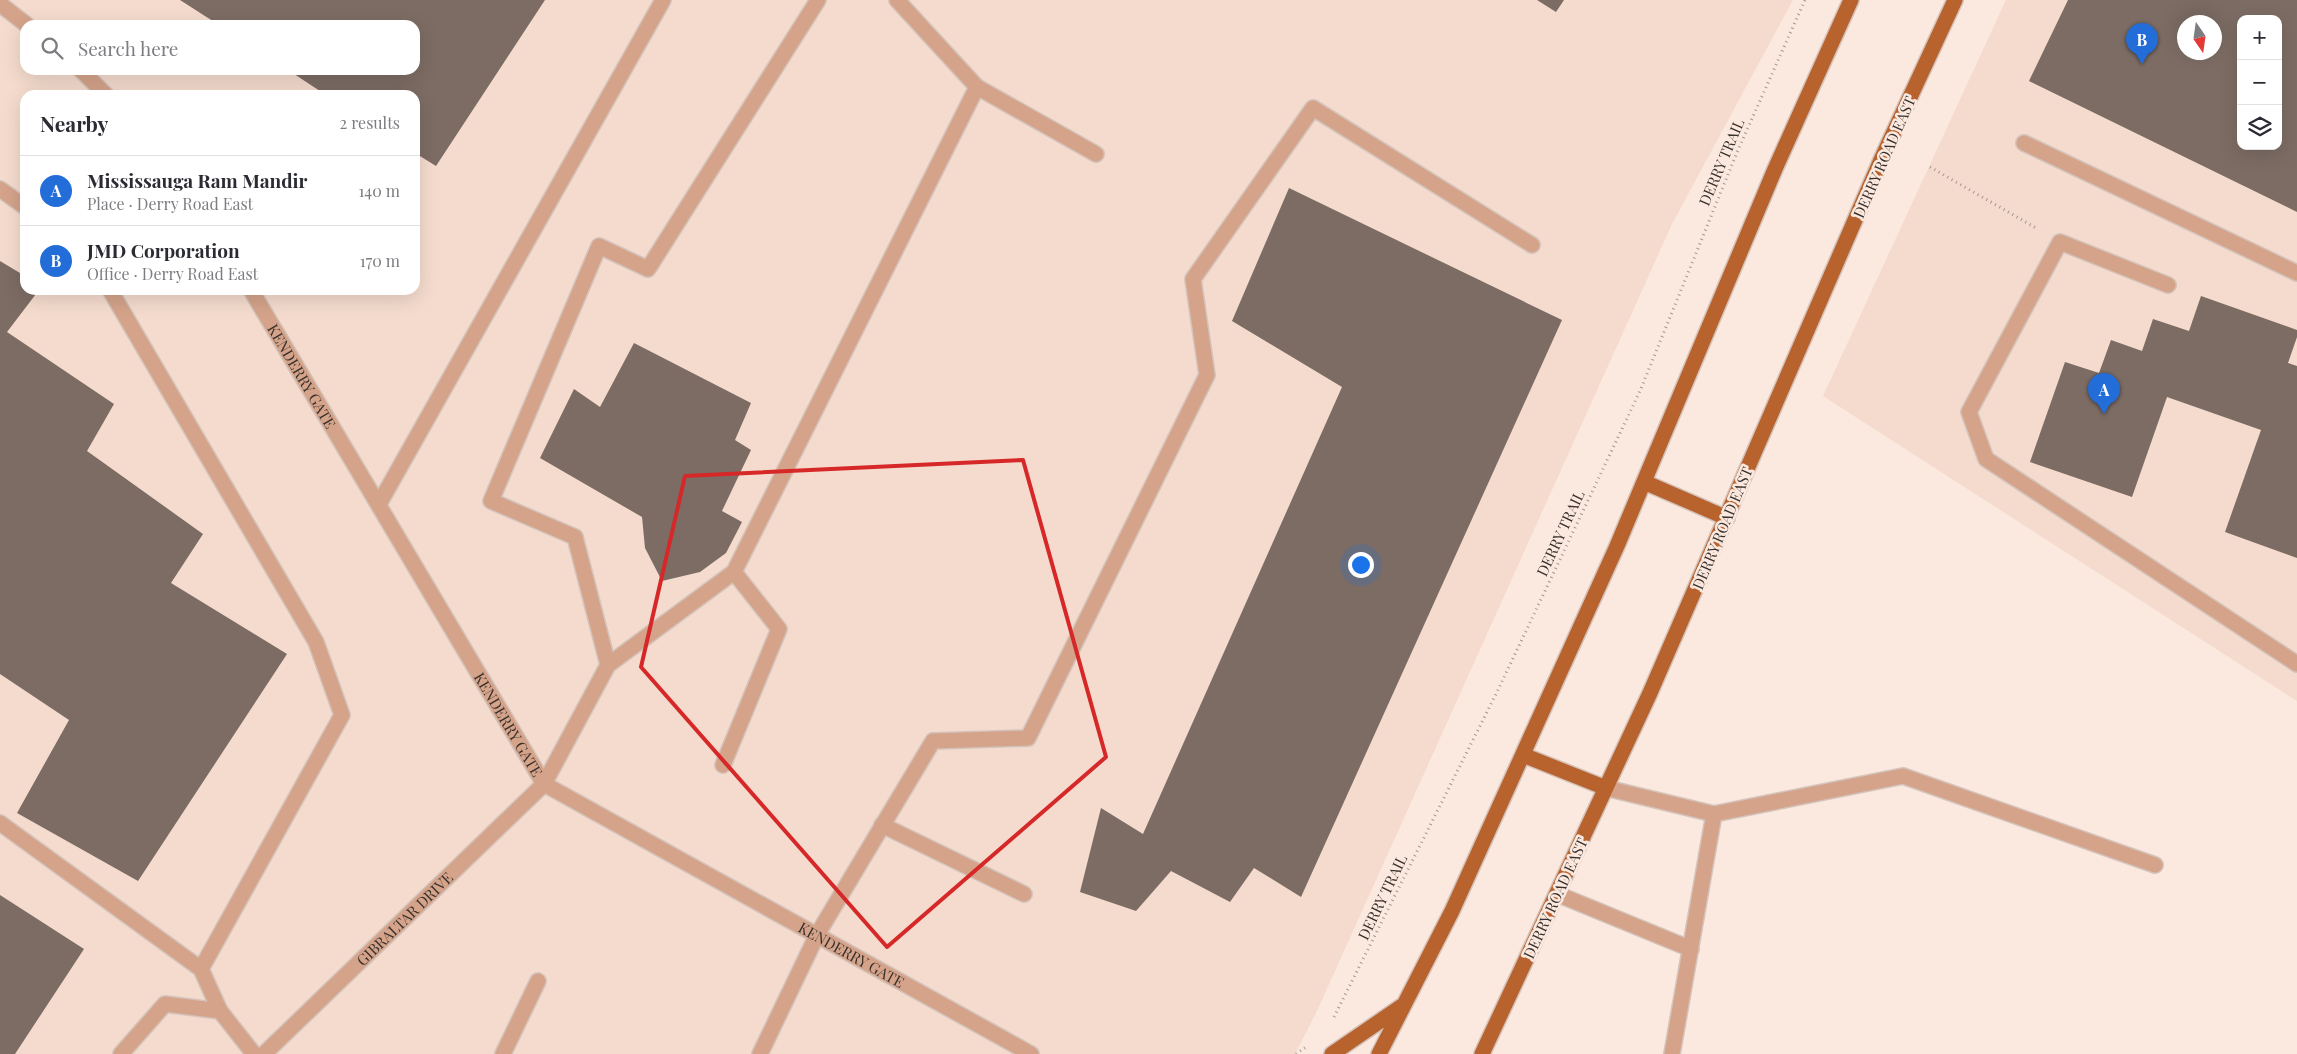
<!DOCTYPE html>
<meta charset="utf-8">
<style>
:root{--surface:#fff;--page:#f2f2f3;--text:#2b2b33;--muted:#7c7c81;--line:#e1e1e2;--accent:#236dd8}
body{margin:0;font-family:"Playfair Display",serif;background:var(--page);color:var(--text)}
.controls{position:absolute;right:15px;top:15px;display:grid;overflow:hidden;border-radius:10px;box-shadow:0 5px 20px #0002}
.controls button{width:45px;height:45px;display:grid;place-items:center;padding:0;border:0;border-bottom:1px solid var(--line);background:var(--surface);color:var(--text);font:25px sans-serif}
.compass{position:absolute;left:2177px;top:15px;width:45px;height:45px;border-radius:50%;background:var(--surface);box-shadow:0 5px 20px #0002;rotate:167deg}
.you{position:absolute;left:1360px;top:564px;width:18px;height:18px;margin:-12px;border:4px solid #fff;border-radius:50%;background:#1a73e8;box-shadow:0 0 0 8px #1a73e833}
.badge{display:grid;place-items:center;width:32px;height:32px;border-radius:50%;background:var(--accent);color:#fff;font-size:16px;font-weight:700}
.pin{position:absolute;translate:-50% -41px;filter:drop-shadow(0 1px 2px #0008)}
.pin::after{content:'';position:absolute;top:26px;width:18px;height:15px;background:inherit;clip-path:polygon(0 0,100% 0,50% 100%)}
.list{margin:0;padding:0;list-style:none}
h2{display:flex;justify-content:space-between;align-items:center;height:65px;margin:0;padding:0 20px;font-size:21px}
h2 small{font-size:16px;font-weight:400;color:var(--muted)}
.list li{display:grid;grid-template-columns:32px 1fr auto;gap:15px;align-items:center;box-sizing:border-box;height:70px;padding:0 20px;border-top:1px solid var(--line)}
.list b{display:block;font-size:19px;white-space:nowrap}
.list p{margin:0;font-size:16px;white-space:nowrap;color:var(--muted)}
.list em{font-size:16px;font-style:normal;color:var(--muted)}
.icon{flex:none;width:28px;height:28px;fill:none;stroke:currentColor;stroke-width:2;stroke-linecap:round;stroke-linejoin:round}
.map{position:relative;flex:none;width:2297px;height:1054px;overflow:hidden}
.search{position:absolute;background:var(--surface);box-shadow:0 5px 20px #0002;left:20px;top:20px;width:400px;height:55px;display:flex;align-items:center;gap:12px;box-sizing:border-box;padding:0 18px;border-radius:15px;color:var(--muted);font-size:19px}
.panel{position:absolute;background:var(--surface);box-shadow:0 5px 20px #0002;left:20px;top:90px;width:400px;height:205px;border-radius:15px}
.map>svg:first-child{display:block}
.built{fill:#f4dbcd;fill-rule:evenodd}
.building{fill:#7c6c64;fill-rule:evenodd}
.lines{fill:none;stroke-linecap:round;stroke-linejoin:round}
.minor-casing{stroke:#d4c3ba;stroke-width:18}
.major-casing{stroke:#d4c3ba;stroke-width:18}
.path{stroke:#a4968f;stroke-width:3;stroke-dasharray:1 4;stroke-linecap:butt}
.minor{stroke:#d4a38a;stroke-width:15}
.major{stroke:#b8622e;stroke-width:15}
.marked{fill:none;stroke:#d62828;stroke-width:4;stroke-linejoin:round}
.labels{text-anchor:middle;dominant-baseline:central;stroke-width:5;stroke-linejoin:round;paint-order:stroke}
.street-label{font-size:15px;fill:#37302c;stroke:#fbe8de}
</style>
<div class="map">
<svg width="2297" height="1054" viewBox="0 0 2297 1054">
<rect width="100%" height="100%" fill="#fbe8de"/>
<path class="built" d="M 0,0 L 1793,0 L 1672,224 L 1316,1013 L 1295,1054 L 0,1054 ZM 25,25 L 415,25 L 415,70 L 25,70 ZM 25,95 L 415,95 L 415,290 L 25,290 Z
M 2006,0 L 2297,0 L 2297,701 L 1823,396 ZM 2241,19 L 2278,19 L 2278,146 L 2241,146 ZM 2184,22 L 2214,22 L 2214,52 L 2184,52 Z"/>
<path class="building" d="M 180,0 L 545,0 L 436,166 L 415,153 L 415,95 L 326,95 L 288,70 L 415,70 L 415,25 L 219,25 Z
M 1537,0 L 1564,0 L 1556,12 Z
M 2068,0 L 2297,0 L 2297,212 L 2029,81 ZM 2241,19 L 2278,19 L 2278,146 L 2241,146 ZM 2184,22 L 2214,22 L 2214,52 L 2184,52 Z
M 1289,188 L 1562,320 L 1301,897 L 1254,868 L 1230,902 L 1171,871 L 1136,911 L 1080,892 L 1101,808 L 1143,834 L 1342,387 L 1232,321 Z
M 0,261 L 25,276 L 25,290 L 39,290 L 7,332 L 114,404 L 87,451 L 203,534 L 171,583 L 287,654 L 138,881 L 17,813 L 69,720 L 0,674 Z
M 2201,296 L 2297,330 L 2297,337 L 2288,363 L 2297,366 L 2297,558 L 2225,532 L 2261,430 L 2167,397 L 2132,497 L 2030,462 L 2065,362 L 2099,373 L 2111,340 L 2142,351 L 2153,319 L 2189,331 Z
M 634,343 L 751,403 L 735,440 L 751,450 L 722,511 L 742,522 L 726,553 L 700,572 L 662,581 L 645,548 L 642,517 L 540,458 L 574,389 L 600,407 Z
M 0,895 L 84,949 L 15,1054 L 0,1054 Z"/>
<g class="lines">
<defs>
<g id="minor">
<path d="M 0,4 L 27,25"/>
<path d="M 81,70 L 106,95"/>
<path d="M 977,87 L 1096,154"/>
<path d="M 2024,143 L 2297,273"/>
<path d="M 0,189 L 25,207"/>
<path d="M 2168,285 L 2060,242 L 1969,412 L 1986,459 L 2297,664"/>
<path d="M 110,290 L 316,642 L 342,715 L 201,969"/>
<path id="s1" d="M 251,290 L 544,784 L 1031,1054"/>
<path d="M 379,504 L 663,0"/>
<path d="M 608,665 L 575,537 L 491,501 L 599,246 L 648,269 L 818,0"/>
<path d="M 723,765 L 779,629 L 734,572"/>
<path d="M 1606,788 L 1714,814 L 1903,776 L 2155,865"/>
<path d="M 0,823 L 201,969 L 220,1011 L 254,1054"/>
<path d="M 882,825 L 1024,894"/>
<path d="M 1557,894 L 1691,949"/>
<path d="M 121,1054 L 165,1004 L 220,1011"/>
<path id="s2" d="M 264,1054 L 544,784 L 608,665 L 734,572 L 977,87 L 897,0"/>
<path d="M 503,1054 L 538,981"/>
<path d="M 760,1054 L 817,935 L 933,741 L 1028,738 L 1207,375 L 1193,279 L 1313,108 L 1532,245"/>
<path d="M 1672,1054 L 1714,814"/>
</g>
<path id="major" d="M 1644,482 L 1727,518
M 1523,755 L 1606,788
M 1332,1054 L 1402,1006
M 1379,1054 L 1452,911 L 1617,546 L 1775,169 L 1851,0
M 1482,1054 L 1650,693 L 1881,160 L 1955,0"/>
</defs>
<use href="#minor" class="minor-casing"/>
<use href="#major" class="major-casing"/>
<path class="path" d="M 1930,167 L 2036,228
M 1334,1017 L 1497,692 L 1640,391 L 1738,150 L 1805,0
M 1296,1054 L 1306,1047"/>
<use href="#minor" class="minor"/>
<use href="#major" class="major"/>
</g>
<path class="marked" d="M 1023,460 L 1106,757 L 887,947 L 641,667 L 685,476 Z"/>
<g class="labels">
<g class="street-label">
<text transform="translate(1884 157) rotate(-66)">DERRY ROAD EAST</text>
<text transform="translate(1721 162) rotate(-67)">DERRY TRAIL</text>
<text stroke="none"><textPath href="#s1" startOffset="100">KENDERRY GATE</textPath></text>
<text transform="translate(1722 528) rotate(-67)">DERRY ROAD EAST</text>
<text transform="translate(1560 533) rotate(-65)">DERRY TRAIL</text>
<text stroke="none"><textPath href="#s1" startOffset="505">KENDERRY GATE</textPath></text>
<text transform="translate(1382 897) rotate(-64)">DERRY TRAIL</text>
<text transform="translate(1555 898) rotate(-65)">DERRY ROAD EAST</text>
<text stroke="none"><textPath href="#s2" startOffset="195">GIBRALTAR DRIVE</textPath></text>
<text stroke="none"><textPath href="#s1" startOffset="926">KENDERRY GATE</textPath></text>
</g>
</g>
</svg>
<div class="controls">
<button>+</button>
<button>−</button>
<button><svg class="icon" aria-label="layers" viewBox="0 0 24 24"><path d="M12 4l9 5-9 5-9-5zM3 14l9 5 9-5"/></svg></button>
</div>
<svg class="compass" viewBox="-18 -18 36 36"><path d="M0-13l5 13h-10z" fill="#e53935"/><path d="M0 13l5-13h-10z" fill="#7c7c81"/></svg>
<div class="you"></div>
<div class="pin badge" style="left:2104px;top:414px">A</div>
<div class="pin badge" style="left:2142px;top:64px">B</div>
<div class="search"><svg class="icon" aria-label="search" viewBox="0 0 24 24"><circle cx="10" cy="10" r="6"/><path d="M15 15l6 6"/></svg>Search here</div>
<section class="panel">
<h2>Nearby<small>2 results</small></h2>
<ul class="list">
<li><span class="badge">A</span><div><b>Mississauga Ram Mandir</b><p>Place · Derry Road East</p></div><em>140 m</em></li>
<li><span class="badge">B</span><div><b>JMD Corporation</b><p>Office · Derry Road East</p></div><em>170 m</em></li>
</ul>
</section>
</div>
